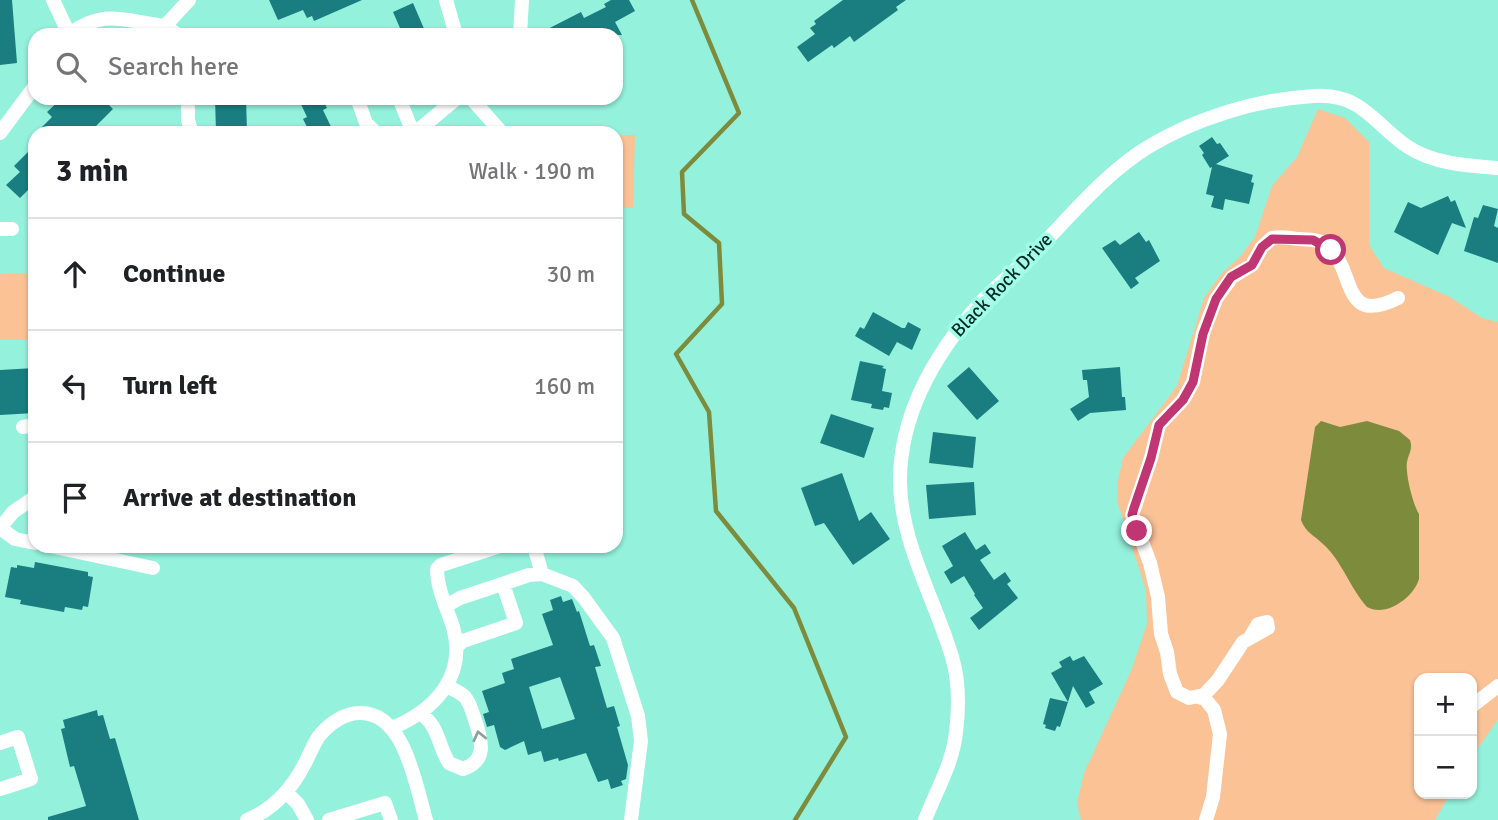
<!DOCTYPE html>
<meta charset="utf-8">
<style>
:root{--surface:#fff;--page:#f6f6f6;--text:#202124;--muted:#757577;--line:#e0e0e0}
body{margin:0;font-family:Signika,sans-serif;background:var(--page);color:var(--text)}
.controls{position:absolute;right:21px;bottom:21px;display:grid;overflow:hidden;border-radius:14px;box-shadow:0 2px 5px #0004}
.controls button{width:63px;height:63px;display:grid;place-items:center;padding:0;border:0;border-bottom:2px solid var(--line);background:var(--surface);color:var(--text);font:35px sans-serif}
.stop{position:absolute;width:21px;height:21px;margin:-16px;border:5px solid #bf3672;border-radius:50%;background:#fff}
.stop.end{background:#bf3672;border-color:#fff;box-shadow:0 2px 7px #0008}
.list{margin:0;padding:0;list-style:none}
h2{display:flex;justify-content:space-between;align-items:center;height:91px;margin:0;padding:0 28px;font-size:30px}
h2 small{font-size:23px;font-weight:400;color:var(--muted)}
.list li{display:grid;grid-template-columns:46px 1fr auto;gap:21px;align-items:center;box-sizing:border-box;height:112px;padding:0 28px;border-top:2px solid var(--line)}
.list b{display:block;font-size:26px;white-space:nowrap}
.list em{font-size:23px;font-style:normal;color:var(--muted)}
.icon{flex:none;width:38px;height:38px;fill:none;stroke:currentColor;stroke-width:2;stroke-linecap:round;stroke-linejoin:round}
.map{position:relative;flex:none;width:1498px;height:820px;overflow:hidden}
.search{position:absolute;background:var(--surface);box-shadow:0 2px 5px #0004;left:28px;top:28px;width:595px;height:77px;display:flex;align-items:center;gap:18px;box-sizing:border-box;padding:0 24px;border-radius:21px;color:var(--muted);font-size:26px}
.panel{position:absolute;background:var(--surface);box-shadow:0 2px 5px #0004;left:28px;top:126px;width:595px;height:427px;border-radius:21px}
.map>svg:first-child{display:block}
.green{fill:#fbc296}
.water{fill:#7d8b3c}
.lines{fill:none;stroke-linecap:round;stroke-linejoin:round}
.stream{stroke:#7d8b3c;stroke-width:4.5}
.building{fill:#1a7d80;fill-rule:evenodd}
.minor{stroke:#fff;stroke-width:14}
.oneway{stroke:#8da09d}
.route{stroke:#bf3672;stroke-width:9}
.labels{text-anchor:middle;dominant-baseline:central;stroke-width:7;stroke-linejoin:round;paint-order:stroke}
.street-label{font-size:19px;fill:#022c25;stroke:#a1fee9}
</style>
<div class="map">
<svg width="1498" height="820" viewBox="0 0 1498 820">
<rect width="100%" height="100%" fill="#94f1dc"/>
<path class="green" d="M 1318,109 L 1345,118 L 1369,142 L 1369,245 L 1384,268 L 1450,297 L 1482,318 L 1498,322 L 1498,719 L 1472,757 L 1472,678 L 1419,678 L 1419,794 L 1450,794 L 1435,820 L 1081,820 L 1077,803 L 1084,773 L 1131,671 L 1147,624 L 1146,590 L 1118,504 L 1117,486 L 1123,458 L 1177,386 L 1204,298 L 1222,273 L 1239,258 L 1255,237 L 1272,186 L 1297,157 Z
M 616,135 L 635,135 L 633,208 L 616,207 Z
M 35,273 L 35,340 L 0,340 L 0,274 Z"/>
<path class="water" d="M 1321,421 L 1340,427 L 1367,421 L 1399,431 L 1410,440 C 1413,449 1409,453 1407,462 C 1405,473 1413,505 1419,514 L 1419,579 C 1414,597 1386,618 1367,607 C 1350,588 1342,561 1323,544 C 1314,535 1306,533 1301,520 L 1315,427 Z"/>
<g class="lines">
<path class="stream" d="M 692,0 L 739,113 L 682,172 L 684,214 L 719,243 L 722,304 L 676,354 L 709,412 L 716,511 L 794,608 L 846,737 L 795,820"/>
</g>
<path class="building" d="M 0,0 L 12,0 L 17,63 L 0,65 Z
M 269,0 L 362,0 L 314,21 L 312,16 L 307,18 L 303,10 L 278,20 Z
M 611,0 L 629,0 L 635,11 L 615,22 L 622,35 L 536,35 L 581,12 L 584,18 L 606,7 L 604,4 Z
M 843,0 L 906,0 L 896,7 L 898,10 L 854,42 L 850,36 L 834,48 L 832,45 L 808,62 L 797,47 L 815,34 L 810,28 L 816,24 L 814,21 Z
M 413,3 L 425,31 L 422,32 L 423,35 L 403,35 L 393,12 Z
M 62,98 L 102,98 L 113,109 L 89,133 L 36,133 L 52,117 L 47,112 Z
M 215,98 L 246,98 L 247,132 L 216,132 Z
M 298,98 L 322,98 L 327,108 L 323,110 L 334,133 L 310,133 L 303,119 L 307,117 Z
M 1212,137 L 1217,144 L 1220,143 L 1229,156 L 1216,164 L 1253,175 L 1251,182 L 1254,183 L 1249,204 L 1225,199 L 1223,210 L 1211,207 L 1214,196 L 1206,194 L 1212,167 L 1210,168 L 1202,155 L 1204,153 L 1199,146 Z
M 35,145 L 35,183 L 20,198 L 6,185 L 20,172 L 14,166 Z
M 1448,196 L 1451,202 L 1455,200 L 1466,228 L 1452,223 L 1438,255 L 1394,232 L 1408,202 L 1421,208 Z
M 1483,205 L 1498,209 L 1494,226 L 1498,228 L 1498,263 L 1464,251 L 1474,217 L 1478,218 Z
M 1139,232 L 1146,242 L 1149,240 L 1160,261 L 1135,278 L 1139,283 L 1131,289 L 1102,248 L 1115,240 L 1120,245 Z
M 873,312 L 902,328 L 905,328 L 908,322 L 921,329 L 912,350 L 897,342 L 889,356 L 855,336 L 860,327 L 864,329 Z
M 860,361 L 884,366 L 882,368 L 886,369 L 882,391 L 892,393 L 889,408 L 884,407 L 883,410 L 871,408 L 872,404 L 851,400 Z
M 969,367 L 999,401 L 977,420 L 947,386 Z
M 1120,367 L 1122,397 L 1125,397 L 1126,410 L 1090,413 L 1078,421 L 1070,409 L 1089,397 L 1087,380 L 1083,380 L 1082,370 Z
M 35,368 L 35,413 L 0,415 L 0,370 Z
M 831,414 L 874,428 L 864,458 L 820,443 Z
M 933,432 L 976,437 L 973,468 L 929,463 Z
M 842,473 L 859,521 L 871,512 L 890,539 L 853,565 L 824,523 L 815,526 L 801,488 Z
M 974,482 L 976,515 L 929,519 L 926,485 Z
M 965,532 L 976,550 L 985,544 L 991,553 L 980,560 L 994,580 L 1005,572 L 1011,581 L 1007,584 L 1018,598 L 979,630 L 970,618 L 983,608 L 974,595 L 975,594 L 964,576 L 951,584 L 944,572 L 953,566 L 942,546 Z
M 35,562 L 88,572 L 88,576 L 93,577 L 88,607 L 83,606 L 82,610 L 65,607 L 64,612 L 20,604 L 21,600 L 5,597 L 11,567 L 17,568 L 17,565 L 34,568 Z
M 561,596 L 563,602 L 572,599 L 577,612 L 579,611 L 590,646 L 594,645 L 601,666 L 595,667 L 607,708 L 614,706 L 620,726 L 617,727 L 628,765 L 626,779 L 621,781 L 623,785 L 611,789 L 608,779 L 598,782 L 586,753 L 559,761 L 558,758 L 544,762 L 541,751 L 528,755 L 524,741 L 505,750 L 500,747 L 494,725 L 487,727 L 483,714 L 489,712 L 482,691 L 505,683 L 502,673 L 514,669 L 511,659 L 553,645 L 542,614 L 553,610 L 550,600 ZM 560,677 L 575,719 L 542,729 L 529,687 Z
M 1070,656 L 1073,661 L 1084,656 L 1103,684 L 1089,692 L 1095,703 L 1086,708 L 1073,686 L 1068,702 L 1051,673 L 1062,667 L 1059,662 Z
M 1050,698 L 1068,702 L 1060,727 L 1057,726 L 1055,731 L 1045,728 L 1046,725 L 1043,724 Z
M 97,710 L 98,716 L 103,715 L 110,739 L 115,738 L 139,820 L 48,820 L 48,817 L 86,806 L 74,766 L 70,767 L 61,729 L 65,728 L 63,720 Z"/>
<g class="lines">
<path class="minor" d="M 53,0 L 69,34
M 446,0 L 456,35
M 68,35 C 104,8 124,21 165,26 L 159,35
M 178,35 L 165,26 L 189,0
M 355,35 L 366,35
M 520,35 L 522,0
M 188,98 L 188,120 L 192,133
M 357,98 L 366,123 L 376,133
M 399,98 L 413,133
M 471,98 L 502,133
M 0,133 L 35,86
M 415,133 L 457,98
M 0,229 L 12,229
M 23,427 L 35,425
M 0,528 L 13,512 L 35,497
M 0,528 L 15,539 L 35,543
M 50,546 L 153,568
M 534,546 L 542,574
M 446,606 L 460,598 L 529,575 L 542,574 L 573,586 L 584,598 L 613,638 L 638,716 L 641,741 L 631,820
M 1251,636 L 1258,624 L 1267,622 L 1268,628 L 1243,642 L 1218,680 L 1204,695 L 1189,698 L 1177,692 L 1170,674 L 1167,652 L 1161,634 L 1158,597 L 1150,563 L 1132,515 L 1151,458 L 1159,425 L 1183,400 L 1193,382 L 1203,333 L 1216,299 L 1232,277 L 1252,265 L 1262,247 L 1272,238 C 1281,236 1290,238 1299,239 C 1307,240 1314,239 1321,242 C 1359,261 1336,329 1398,298
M 457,646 L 463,641 L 516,623 L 503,584
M 1199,697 L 1205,699 L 1214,710 L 1220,734 L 1213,797 L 1206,820
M 1472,706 L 1498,686
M 421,714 C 439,726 438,746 449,763 L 463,769 C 487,761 482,742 476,723 C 473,715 471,704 465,697 C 460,692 452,689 446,686
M 392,728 C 435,710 467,676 453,627 C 447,608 437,589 437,569 L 441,565 L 500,546
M 0,743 L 18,737 L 31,779 L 0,789
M 287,793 L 298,804 L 307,820
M 247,820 C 274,809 291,790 304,765 C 309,756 313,745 319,736 C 329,724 344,713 360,713 C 405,712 416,787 426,820
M 329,820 L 385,803 L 391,820
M 925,820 C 936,791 953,763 956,732 C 959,708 959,680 952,657 C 935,599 899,540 900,478 C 901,410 937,351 981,302 C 1000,282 1022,265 1041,246 C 1075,211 1106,173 1148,147 C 1196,118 1258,99 1314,96 C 1362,93 1374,124 1408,147 C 1434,164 1468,166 1498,168"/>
</g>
<defs><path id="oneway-chevron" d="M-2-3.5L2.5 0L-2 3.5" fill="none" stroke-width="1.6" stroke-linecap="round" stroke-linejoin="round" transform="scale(1.75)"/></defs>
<use class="oneway" href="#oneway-chevron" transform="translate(479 736) rotate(-103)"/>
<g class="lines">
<path class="route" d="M 1137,531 L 1132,515 L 1134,508 L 1151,458 L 1159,425 L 1183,400 L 1193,382 L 1203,334 L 1216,299 L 1231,277 L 1252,265 L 1262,247 L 1272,239 L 1313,240 L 1331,250"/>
</g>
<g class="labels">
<g class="street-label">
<text transform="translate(1002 285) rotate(-46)">Black Rock Drive</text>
</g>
</g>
</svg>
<div class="controls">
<button>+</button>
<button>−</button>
</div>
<div class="stop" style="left:1331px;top:250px"></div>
<div class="stop end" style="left:1137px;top:531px"></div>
<div class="search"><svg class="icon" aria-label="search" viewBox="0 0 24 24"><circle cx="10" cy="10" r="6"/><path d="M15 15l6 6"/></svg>Search here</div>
<section class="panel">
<h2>3 min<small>Walk · 190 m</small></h2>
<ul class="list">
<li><svg class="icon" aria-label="ahead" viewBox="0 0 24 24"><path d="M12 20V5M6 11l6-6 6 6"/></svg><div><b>Continue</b></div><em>30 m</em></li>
<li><svg class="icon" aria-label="left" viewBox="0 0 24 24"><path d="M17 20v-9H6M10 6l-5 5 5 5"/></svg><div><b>Turn left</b></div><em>160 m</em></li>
<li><svg class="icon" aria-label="arrive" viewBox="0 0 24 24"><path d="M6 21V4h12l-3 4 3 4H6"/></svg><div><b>Arrive at destination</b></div></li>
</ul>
</section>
</div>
